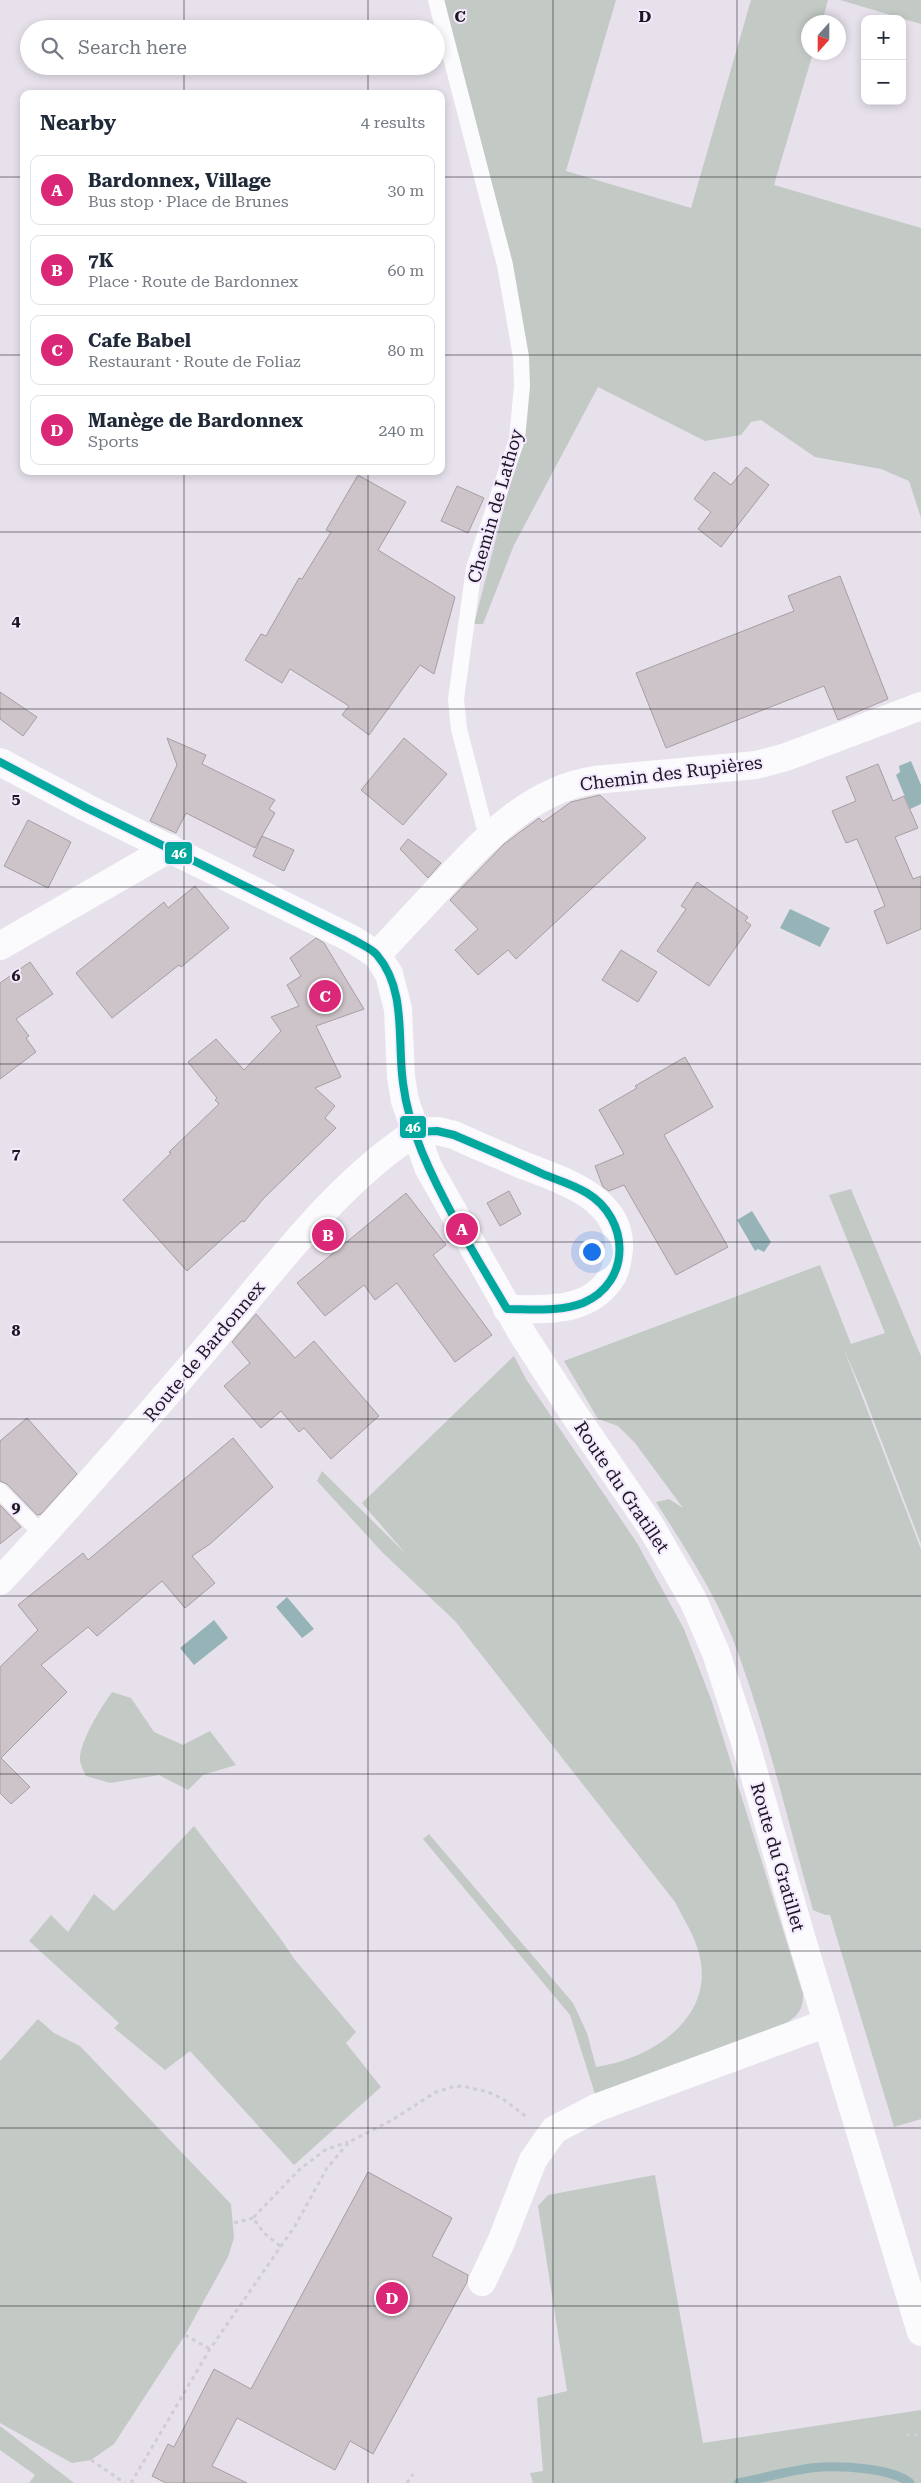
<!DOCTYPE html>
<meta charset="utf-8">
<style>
:root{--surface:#fff;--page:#f6f6f7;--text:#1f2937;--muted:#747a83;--line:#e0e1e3;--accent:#db2777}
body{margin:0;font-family:"Roboto Serif",serif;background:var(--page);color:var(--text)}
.controls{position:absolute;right:15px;top:15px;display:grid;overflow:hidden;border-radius:10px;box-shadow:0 2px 8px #0003}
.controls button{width:45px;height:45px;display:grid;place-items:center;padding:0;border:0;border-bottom:1px solid var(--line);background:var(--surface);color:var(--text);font:25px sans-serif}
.compass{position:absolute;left:801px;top:15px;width:45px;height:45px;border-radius:50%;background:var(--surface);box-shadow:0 2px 8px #0003;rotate:201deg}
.you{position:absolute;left:591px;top:1251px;width:18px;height:18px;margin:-12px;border:4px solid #fff;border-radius:50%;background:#1a73e8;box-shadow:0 0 0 8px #1a73e833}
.badge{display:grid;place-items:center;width:32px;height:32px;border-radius:50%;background:var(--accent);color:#fff;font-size:16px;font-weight:700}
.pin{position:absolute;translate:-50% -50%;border:2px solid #fff;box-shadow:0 1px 5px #0006}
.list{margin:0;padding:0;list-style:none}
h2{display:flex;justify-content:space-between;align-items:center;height:65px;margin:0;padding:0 20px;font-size:21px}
h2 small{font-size:16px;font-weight:400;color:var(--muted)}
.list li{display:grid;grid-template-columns:32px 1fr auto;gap:15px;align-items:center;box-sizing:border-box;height:70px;margin:0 10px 10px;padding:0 10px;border:1px solid var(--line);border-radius:10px}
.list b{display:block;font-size:19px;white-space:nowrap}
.list p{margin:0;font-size:16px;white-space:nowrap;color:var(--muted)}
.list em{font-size:16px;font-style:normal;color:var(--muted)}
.icon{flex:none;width:28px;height:28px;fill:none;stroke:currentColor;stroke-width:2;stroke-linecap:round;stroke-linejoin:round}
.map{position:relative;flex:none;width:921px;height:2483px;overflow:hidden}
.search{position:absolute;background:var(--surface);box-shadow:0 2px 8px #0003;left:20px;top:20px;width:425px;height:55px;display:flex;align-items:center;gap:12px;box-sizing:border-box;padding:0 18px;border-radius:28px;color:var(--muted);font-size:19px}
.panel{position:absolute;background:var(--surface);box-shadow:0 2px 8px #0003;left:20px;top:90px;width:425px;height:385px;border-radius:10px}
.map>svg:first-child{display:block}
.green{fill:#c3c9c4}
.water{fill:#96b4b8}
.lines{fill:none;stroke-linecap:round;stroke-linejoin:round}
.stream{stroke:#96b4b8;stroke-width:9}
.building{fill:#cdc4c9;stroke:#a69ea3}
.path{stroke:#d0ced2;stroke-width:3;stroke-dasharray:4 4;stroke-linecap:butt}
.service{stroke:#fbfafc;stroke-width:16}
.minor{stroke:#fbfafc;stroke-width:28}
.bus-1-casing{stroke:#f4e9ff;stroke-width:11}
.bus-1{stroke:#01a89d;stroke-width:8}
.grid{fill:none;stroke:#1c1820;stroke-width:1;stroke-opacity:0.55}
.labels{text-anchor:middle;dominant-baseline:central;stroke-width:4;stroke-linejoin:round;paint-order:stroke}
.street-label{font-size:18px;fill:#1c1820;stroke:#f4e9ff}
.grid-label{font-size:16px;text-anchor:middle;font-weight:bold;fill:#1c1820;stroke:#f4e9ff;stroke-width:4;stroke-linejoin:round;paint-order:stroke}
.line-badge{stroke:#f4e9ff;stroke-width:2}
.badge-label{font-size:14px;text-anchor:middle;font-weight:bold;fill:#fff}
</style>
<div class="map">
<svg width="921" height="2483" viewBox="0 0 921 2483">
<rect width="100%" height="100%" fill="#e7e1ec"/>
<path class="green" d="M 442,0 L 616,0 L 566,171 L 691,208 L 751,0 L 828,0 L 822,22 L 808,22 L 808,52 L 813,53 L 774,185 L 921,228 L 921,518 L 909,481 L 881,469 L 815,457 L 761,420 L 751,422 L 741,435 L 705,441 L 598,387 L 514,545 L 483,624 L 474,624 L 527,418 L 529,366 L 512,264 Z
M 840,0 L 921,0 L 921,24 Z
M 851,1189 L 921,1356 L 921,1544 L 863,1393 L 843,1347 L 921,1549 L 921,2119 L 894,2127 L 830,1915 L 825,1915 L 813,1910 C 787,1819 766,1725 732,1637 C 713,1590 683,1545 656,1502 L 669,1499 L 683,1508 L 635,1443 L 618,1426 L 598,1419 L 564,1361 L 820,1265 L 851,1344 L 885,1333 L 829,1195 Z
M 514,1356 L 526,1379 L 637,1543 L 684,1629 L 712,1702 L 803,1994 C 803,2008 800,2014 788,2022 L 595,2094 L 570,2015 L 423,1839 L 429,1834 L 573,2003 L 587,2033 L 596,2067 C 656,2058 722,2013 696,1944 C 691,1930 682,1916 675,1902 L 455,1621 L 383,1553 L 317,1481 L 322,1471 L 406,1554 L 362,1503 Z
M 112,1692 L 131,1698 L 154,1732 L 183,1745 L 210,1731 L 236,1765 L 203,1775 L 188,1790 L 159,1775 L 110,1783 L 86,1776 C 84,1772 81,1766 80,1761 C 78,1744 102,1706 112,1692 Z
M 194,1826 L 280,1938 L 295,1960 L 356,2032 L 346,2043 L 381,2087 L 294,2165 L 190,2051 L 165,2070 L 114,2028 L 119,2023 L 29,1941 L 51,1915 L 68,1932 L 94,1894 L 114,1911 Z
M 38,2019 L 54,2033 L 80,2046 L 231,2204 L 234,2238 L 228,2257 L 185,2335 L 114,2444 L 91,2460 L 72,2463 L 0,2423 L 0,2061 Z
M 655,2175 L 703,2443 L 921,2410 L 921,2483 L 533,2483 L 530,2473 L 543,2471 L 537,2398 L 567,2391 L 538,2206 L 548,2195 Z
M 0,2426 L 74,2483 L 29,2483 L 35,2475 L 0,2450 Z"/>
<path class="water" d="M 911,761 L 921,785 L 921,804 L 910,809 L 896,775 L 900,772 L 899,766 Z
M 790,909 L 830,928 L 820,947 L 780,928 Z
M 752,1211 L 771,1242 L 764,1252 L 758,1249 L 755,1251 L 737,1220 Z
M 287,1597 L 314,1629 L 302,1638 L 276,1607 Z
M 214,1620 L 228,1638 L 194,1665 L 180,1648 Z"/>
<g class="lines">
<path class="stream" d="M 738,2483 C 765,2478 793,2469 821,2467 C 844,2466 892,2468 910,2483"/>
</g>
<path class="building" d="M 746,467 L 769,485 L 721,547 L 698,529 L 711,512 L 694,499 L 714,472 L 731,485 Z
M 358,475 L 406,502 L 378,550 L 455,597 L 434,674 L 420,665 L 369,735 L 342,715 L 349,706 L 290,669 L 282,683 L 245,660 L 261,634 L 266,636 L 299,578 L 302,579 L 331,532 L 326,530 Z
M 457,486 L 484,498 L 468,533 L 441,521 Z
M 840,576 L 888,699 L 838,720 L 824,686 L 666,748 L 636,673 L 794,611 L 788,596 Z
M 0,692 L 37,717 L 23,736 L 0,719 Z
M 167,738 L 206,755 L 202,764 L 275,800 L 269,809 L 275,813 L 255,848 L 186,813 L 176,833 L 150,821 L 177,765 Z
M 404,738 L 447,774 L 403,825 L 361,790 Z
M 878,764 L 893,801 L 904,796 L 918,828 L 895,837 L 913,879 L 921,876 L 921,929 L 887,944 L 874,911 L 885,906 L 867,862 L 857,839 L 846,843 L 832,811 L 856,801 L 846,777 Z
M 600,795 L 646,838 L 516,959 L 508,950 L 478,975 L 455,950 L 478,929 L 450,900 L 504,844 L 539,818 L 543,822 L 571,802 Z
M 28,820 L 71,842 L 48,888 L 4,866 Z
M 262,836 L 294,850 L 284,871 L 253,856 Z
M 408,839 L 441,863 L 428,878 L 400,849 Z
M 697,882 L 748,917 L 745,921 L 751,925 L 709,986 L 657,951 L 686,909 L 681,906 Z
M 195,886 L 229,928 L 181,967 L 179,965 L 112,1018 L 76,973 L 164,902 L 168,908 Z
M 316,938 L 324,943 L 364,1009 L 316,1026 L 341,1077 L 315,1088 L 335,1106 L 325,1118 L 336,1128 L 264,1198 L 244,1222 L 242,1221 L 187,1271 L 123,1200 L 171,1153 L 169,1152 L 219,1104 L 215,1100 L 217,1098 L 188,1062 L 216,1039 L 244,1070 L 281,1031 L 271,1017 L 299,1006 L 287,985 L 301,976 L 290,958 Z
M 621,950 L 657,972 L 638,1002 L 602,980 Z
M 30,962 L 53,994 L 16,1019 L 29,1036 L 26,1038 L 36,1052 L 0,1079 L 0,983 Z
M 685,1057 L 713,1107 L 664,1135 L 728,1247 L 676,1275 L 624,1185 L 609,1191 L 603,1187 L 595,1166 L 624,1154 L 599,1110 L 637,1088 L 635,1086 Z
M 509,1191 L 521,1214 L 500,1226 L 487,1203 Z
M 406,1193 L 446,1245 L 433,1255 L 492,1335 L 455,1362 L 397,1283 L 375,1300 L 364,1285 L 325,1316 L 297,1283 Z
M 256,1314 L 295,1358 L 314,1341 L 379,1416 L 331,1459 L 304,1428 L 299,1432 L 281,1411 L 261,1428 L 224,1386 L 250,1363 L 232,1342 Z
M 27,1418 L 77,1474 L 41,1514 L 37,1515 L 7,1484 L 0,1481 L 0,1441 Z
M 233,1438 L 273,1487 L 210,1544 L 192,1556 L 215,1583 L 185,1608 L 162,1581 L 97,1636 L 88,1627 L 41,1665 L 67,1692 L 1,1758 L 30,1787 L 11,1804 L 0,1793 L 0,1667 L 38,1630 L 18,1605 L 83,1553 L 88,1560 Z
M 0,1505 L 21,1527 L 0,1544 Z
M 368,2172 L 452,2218 L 432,2256 L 468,2275 L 467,2282 L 373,2454 L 350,2441 L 335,2470 L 237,2418 L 212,2466 L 247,2483 L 166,2483 L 152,2476 L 168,2444 L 174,2447 L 214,2369 L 251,2389 Z"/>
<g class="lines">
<path class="path" d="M 234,2223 L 253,2218
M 280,2246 L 264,2233 L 253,2218 L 299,2170 L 325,2150 L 348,2142
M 185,2335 L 210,2349
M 906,2435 L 921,2435
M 91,2460 L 125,2483
M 131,2483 L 210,2349 L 295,2226 L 327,2168 L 349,2142 L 392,2120 L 436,2092 L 452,2087 L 462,2086 L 488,2092 L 503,2099 L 528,2118
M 407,2483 L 413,2474"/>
<path class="service" d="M 436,0 L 505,265 L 521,357 L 522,386 L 517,439 L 474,568 L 456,699 L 459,729 L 487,837
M 0,1491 L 43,1535"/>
<path class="minor" d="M 0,762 L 87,808 L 352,939 L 377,955 L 389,974 L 398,1009 L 401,1077 L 405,1101 L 428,1167 L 523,1335 L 572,1411 L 650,1525 L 693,1600 L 716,1653 L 744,1739 L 802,1940 L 921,2332
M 0,946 L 170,848
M 377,955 C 400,930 423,906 445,882 C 487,837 531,790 594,780 L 756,765 L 786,757 L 921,706
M 416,1132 L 437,1131 L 454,1135 C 475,1145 498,1154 520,1164 C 558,1179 622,1197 619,1249 C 618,1257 617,1267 613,1275 C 590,1314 547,1309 507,1309
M 0,1581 C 78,1498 152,1412 226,1325 C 283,1258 341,1180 416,1132
M 482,2282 L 501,2242 L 533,2160 L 554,2130 L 596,2108 L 827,2023"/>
<defs>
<path id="bus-1" d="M 0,762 L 87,808 L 352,939 C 360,944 371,948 377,955 C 407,990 397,1041 403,1083 C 406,1107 413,1130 422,1152 C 445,1207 477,1258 507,1309 C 531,1309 560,1312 583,1303 C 632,1282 630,1219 587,1193 C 574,1185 558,1180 545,1175 C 515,1161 484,1148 454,1135 L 437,1131 L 416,1132"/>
</defs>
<use href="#bus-1" class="bus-1-casing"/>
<use href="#bus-1" class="bus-1"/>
</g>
<path class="grid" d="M 184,0 L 184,29M 368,0 L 368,29M 553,0 L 553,2483M 737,0 L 737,2483M 184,66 L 184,94M 368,66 L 368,94M 0,177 L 24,177M 441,177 L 921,177M 0,355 L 24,355M 441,355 L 921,355M 184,471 L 184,2483M 368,471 L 368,2483M 0,532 L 921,532M 0,709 L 921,709M 0,887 L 921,887M 0,1064 L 921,1064M 0,1242 L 921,1242M 0,1419 L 921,1419M 0,1596 L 921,1596M 0,1774 L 921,1774M 0,1951 L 921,1951M 0,2128 L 921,2128M 0,2306 L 921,2306"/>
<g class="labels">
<g class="street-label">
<text transform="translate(495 506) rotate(-74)">Chemin de Lathoy</text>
<text transform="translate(671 773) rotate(-7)">Chemin des Rupières</text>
<text transform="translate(204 1351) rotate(-50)">Route de Bardonnex</text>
<text transform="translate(622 1487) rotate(56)">Route du Gratillet</text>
<text transform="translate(778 1857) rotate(74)">Route du Gratillet</text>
</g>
</g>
<g class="grid-label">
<text x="460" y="22">C</text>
<text x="645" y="22">D</text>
<text x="16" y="626">4</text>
<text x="16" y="804">5</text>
<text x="16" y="981">6</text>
<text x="16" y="1159">7</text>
<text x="16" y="1336">8</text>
<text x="16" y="1513">9</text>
</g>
<g class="line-badge">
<rect x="164" y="841" width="29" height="24" rx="5" fill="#01a89d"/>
<rect x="399" y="1115" width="28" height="24" rx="5" fill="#01a89d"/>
</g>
<g class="badge-label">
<text x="179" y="858">46</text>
<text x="413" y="1132">46</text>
</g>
</svg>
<div class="controls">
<button>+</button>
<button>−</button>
</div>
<svg class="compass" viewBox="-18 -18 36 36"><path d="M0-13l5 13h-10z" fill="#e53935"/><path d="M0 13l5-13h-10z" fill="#747a83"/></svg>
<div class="you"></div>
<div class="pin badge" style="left:462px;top:1229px">A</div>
<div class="pin badge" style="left:328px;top:1235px">B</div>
<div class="pin badge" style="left:325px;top:996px">C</div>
<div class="pin badge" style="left:392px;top:2298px">D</div>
<div class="search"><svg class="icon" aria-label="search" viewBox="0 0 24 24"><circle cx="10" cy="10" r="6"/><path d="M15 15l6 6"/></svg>Search here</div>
<section class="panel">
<h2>Nearby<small>4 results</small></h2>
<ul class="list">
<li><span class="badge">A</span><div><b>Bardonnex, Village</b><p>Bus stop · Place de Brunes</p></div><em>30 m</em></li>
<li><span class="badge">B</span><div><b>7K</b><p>Place · Route de Bardonnex</p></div><em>60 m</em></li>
<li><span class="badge">C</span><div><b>Cafe Babel</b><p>Restaurant · Route de Foliaz</p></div><em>80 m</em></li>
<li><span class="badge">D</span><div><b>Manège de Bardonnex</b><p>Sports</p></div><em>240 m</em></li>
</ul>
</section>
</div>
